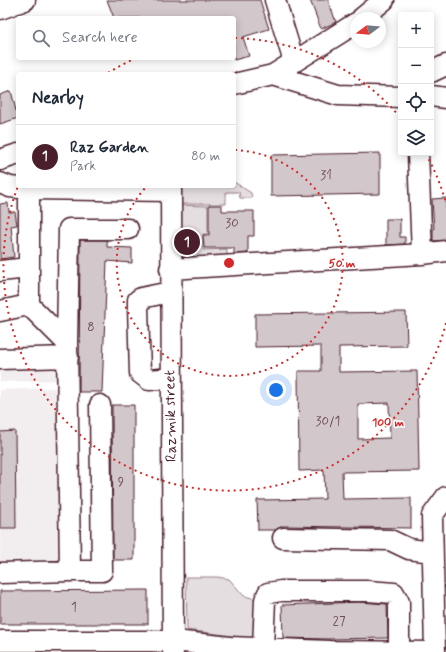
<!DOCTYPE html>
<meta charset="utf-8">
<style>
:root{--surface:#fff;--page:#f6f6f7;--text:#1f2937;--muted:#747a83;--line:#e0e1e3;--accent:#4a1f2b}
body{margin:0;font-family:Mynerve,sans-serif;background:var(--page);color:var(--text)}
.controls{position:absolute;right:12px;top:12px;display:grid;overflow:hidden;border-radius:4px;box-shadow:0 2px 10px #0003}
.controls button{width:36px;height:36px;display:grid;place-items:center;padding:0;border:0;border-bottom:1px solid var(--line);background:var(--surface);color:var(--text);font:20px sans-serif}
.compass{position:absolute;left:350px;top:12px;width:36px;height:36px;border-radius:50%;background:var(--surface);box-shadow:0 2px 10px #0003;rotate:254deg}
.you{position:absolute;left:276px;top:390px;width:14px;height:14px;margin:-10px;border:3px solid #fff;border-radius:50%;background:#1a73e8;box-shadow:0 0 0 6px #1a73e833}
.badge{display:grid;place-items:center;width:26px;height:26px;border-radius:50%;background:var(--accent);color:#fff;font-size:13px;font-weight:700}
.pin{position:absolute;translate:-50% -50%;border:2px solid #fff;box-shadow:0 1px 4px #0006}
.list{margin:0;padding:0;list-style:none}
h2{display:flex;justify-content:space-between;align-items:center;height:52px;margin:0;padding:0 16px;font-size:17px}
h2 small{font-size:13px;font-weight:400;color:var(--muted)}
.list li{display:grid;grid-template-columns:26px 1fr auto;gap:12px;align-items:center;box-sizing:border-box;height:64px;padding:0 16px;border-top:1px solid var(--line)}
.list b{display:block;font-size:15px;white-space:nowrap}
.list p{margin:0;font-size:13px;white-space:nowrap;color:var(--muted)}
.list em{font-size:13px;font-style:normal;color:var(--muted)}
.icon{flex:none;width:22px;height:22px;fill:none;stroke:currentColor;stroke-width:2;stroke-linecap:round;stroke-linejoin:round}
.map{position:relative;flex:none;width:446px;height:652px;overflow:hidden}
.search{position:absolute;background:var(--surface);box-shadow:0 2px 10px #0003;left:16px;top:16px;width:220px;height:44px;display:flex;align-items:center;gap:10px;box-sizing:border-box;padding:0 14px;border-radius:4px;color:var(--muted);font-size:15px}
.panel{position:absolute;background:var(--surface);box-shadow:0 2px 10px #0003;left:16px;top:72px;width:220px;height:116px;border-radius:4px}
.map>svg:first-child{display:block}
.built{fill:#f2eeef}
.green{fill:#e5dee0;stroke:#987e86}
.building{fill:#d2c7cb;stroke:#4a1f2b;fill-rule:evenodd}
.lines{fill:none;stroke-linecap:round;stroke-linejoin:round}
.minor-casing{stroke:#4a1f2b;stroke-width:23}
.minor{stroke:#fff;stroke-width:20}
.ring{fill:none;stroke:#d62828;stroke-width:2;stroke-dasharray:2 4}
.labels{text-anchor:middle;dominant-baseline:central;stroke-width:3;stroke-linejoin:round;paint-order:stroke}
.number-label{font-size:13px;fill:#6c4953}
.street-label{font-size:15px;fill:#4a1f2b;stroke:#fff}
.centre{fill:#d62828;stroke:#fff;stroke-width:2}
.ring-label{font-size:12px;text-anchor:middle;font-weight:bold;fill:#d62828;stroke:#fff;stroke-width:3;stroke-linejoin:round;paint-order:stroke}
</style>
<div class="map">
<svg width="446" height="652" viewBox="0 0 446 652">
<rect width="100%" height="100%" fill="#fff"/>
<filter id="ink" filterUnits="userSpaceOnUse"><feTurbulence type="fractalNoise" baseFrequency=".025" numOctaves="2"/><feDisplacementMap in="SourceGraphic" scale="8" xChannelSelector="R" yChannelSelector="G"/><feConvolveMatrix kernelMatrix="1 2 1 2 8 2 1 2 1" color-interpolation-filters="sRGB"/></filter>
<g filter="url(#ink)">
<path class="built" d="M 58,363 L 59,380 L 0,382 L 0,366 Z
M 56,388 L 62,563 L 0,565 L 0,390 Z"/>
<path class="green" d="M 234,182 L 251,193 L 252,198 L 240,198 L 239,192 L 226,192 L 226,204 L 172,204 L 173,186 L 234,186 Z
M 172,205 L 208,206 L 208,234 L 203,234 L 203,250 L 227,249 L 227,264 L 172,267 Z
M 186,577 L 217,577 L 229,579 L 244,596 L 257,599 L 256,639 L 187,630 Z"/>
<path class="building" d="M 107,0 L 260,0 L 269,29 L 243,37 L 249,56 L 234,60 L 234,18 L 114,18 Z
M 310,0 L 328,0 L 336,22 L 321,29 Z
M 11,91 L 18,118 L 0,124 L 0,95 Z
M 380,153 L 380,194 L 271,196 L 271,155 Z
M 446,198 L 446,240 L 433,241 L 433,229 L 434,229 L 432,199 Z
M 8,203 L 9,212 L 15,212 L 17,225 L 11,226 L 14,257 L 0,259 L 0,204 Z
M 209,205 L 222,205 L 222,211 L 254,211 L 254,236 L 248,236 L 248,253 L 234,254 L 234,248 L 204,248 L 203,235 L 209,235 Z
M 386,219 L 400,219 L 400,237 L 405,237 L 405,244 L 386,245 Z
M 80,240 L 107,240 L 107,247 L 132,248 L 132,263 L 107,261 L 102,392 L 79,392 Z
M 406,312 L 407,346 L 339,347 L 339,372 L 417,371 L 419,471 L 342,472 L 343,499 L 411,498 L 411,528 L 283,526 L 276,530 L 258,530 L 257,500 L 325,499 L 324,470 L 299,471 L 298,371 L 321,371 L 321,346 L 255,347 L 255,314 ZM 389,403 L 390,438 L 358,439 L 358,404 Z
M 112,405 L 134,405 L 134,560 L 113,560 Z
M 15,431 L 16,528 L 0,528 L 0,432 Z
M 148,590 L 148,624 L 0,624 L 0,591 Z
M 359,602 L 387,604 L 388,638 L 327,639 L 283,638 L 282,605 Z"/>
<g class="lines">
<defs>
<path id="minor" d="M 275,0 L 294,62
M 0,9 L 25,0
M 362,18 L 384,0
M 431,72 L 446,65
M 273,75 L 356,23
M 234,84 L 273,75 L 338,95 L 401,97
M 431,96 L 446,98
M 418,153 L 422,254 L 446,251
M 0,160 L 18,154
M 0,183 L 10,187 L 29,189 L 170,191
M 171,186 L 173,652
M 170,269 L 422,254
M 0,271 L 29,268
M 170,292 L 141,298 L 138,300 L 138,307 L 140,373 L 149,380 L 171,378
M 0,311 L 29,305
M 67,343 L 69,229 L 128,229
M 0,359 L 68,357
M 283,538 L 390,540 L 409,549 L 432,552
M 70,571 L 102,571 L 100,405
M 0,573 L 70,571 L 67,343 L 29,305 L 29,189
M 0,641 L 174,641 L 230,647 L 329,651 L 432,652
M 263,648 L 265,600 L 268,593 L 281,591 L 368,591 L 394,593 L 399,602 L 399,652
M 435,652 L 432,516 L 446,497"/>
</defs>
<use href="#minor" class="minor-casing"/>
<use href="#minor" class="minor"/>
</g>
</g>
<g class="ring">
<path d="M235 150A113 113 0 1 1 146 187"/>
<path d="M446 323A225 225 0 1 1 18 186M108 73A225 225 0 0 1 136 58M235 38A225 225 0 0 1 400 117M426 154A225 225 0 0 1 446 203"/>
</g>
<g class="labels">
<g class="number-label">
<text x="326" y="175">31</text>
<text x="232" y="223">30</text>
<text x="91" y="327">8</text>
<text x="328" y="421">30/1</text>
<text x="121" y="482">9</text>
<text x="74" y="607">1</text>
<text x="339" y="621">27</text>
</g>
<g class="street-label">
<text transform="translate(171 416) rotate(-91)">Razmik street</text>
</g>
</g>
<circle cx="229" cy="263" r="6" class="centre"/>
<g class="ring-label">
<text x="342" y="267">50 m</text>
<text x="388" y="426">100 m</text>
</g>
</svg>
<div class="controls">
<button>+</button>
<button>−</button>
<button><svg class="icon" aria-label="locate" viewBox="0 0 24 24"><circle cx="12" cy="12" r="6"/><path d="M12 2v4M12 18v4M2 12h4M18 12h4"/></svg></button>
<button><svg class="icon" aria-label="layers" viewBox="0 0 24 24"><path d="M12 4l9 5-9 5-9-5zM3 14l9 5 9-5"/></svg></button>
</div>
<svg class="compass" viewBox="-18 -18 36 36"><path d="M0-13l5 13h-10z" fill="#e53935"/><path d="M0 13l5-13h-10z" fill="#747a83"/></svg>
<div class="you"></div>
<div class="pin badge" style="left:187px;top:242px">1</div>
<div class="search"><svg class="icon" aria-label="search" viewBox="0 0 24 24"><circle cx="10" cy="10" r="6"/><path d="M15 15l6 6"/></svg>Search here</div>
<section class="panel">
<h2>Nearby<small></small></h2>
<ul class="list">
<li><span class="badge">1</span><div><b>Raz Garden</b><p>Park</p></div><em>80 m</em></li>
</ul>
</section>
</div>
